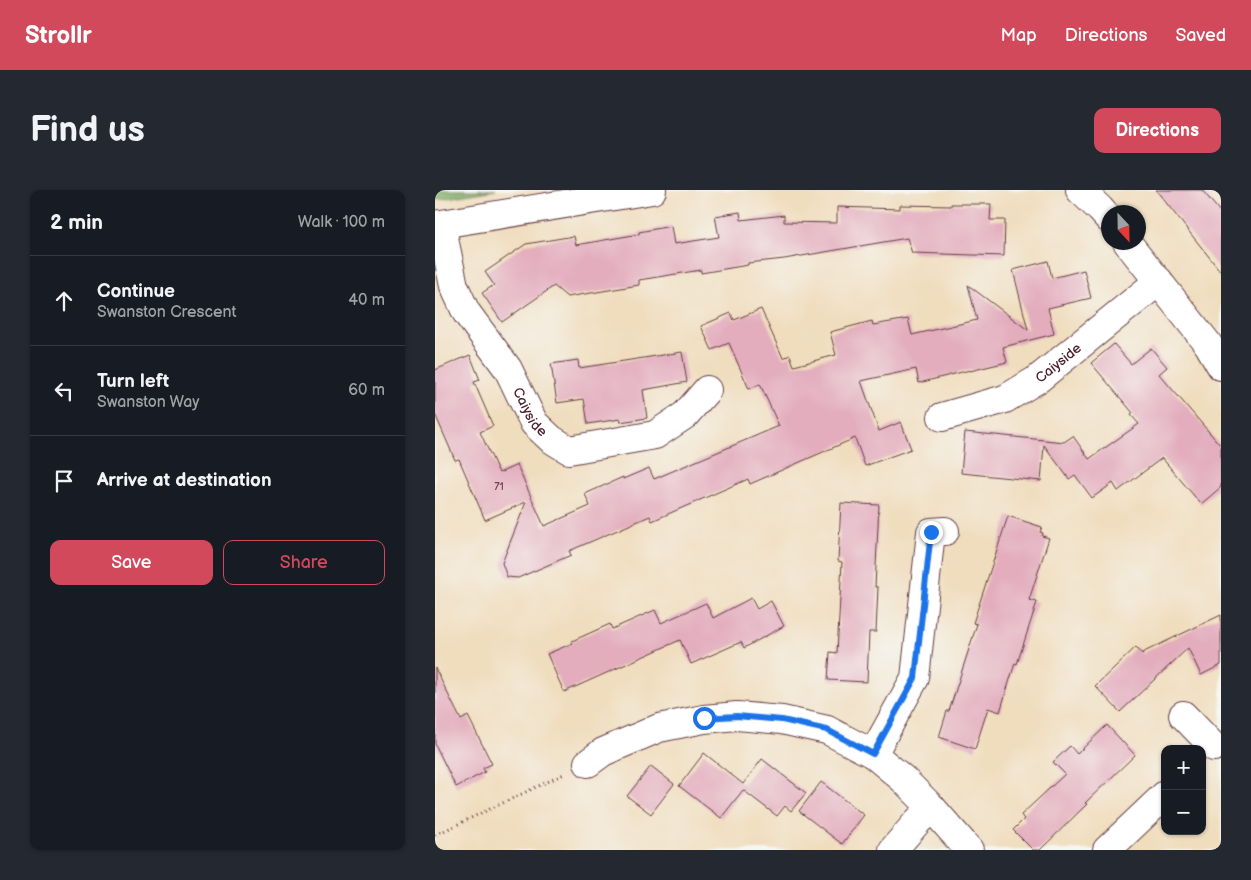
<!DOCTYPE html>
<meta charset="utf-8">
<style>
:root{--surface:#171b24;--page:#242831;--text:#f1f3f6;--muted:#9ea1a6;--line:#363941;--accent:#d1495b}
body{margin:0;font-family:"Balsamiq Sans",sans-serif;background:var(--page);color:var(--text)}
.controls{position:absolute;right:15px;bottom:15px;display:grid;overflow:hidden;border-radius:10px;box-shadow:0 1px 4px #0004}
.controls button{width:45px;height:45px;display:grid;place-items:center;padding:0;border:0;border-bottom:1px solid var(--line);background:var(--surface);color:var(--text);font:25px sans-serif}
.compass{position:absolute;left:666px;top:15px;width:45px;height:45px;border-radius:50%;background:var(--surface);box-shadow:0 1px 4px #0004;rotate:158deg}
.stop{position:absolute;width:15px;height:15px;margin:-11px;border:4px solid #1a73e8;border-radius:50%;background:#fff}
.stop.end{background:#1a73e8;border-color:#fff;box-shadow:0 1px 5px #0008}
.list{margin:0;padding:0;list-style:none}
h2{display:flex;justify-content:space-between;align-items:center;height:65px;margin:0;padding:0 20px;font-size:21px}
h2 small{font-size:16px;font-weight:400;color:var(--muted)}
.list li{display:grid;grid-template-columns:32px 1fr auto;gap:15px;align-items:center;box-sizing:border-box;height:90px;padding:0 20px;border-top:1px solid var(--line)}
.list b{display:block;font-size:19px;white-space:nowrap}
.list p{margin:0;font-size:16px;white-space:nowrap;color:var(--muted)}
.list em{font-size:16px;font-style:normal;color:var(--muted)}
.actions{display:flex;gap:10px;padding:15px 20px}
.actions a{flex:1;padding:11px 0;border:1px solid var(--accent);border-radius:10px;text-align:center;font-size:18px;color:var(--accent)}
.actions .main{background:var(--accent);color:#fff}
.icon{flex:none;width:28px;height:28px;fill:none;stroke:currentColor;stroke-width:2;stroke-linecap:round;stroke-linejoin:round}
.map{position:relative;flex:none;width:786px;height:660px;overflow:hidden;border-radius:10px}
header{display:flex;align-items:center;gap:30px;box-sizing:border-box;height:70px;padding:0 25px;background:var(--accent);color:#fff}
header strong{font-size:24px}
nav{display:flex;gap:28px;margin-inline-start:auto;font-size:18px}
.intro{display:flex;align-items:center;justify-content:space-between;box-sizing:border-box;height:120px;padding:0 30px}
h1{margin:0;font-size:35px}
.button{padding:12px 22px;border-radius:10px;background:var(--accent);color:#fff;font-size:18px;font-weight:700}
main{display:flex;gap:30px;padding:0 30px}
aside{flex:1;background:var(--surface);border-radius:10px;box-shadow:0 1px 4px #0004}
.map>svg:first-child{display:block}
.forest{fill:#7eac65;stroke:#646648}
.building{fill:#e3adbd}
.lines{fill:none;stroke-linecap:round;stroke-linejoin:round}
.street-casing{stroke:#633c41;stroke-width:30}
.path{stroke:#633c41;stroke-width:3;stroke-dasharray:1 4;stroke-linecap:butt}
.street{stroke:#fff;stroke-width:28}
.route{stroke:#1a73e8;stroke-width:6}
.labels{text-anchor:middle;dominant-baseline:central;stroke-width:4;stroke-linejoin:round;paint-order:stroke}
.number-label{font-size:11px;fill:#704250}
.street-label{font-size:14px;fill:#4a1f2b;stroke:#f6f6f2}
</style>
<header>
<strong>Strollr</strong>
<nav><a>Map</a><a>Directions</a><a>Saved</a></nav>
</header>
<div class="intro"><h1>Find us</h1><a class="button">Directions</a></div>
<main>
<aside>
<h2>2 min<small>Walk · 100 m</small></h2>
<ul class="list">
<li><svg class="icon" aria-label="ahead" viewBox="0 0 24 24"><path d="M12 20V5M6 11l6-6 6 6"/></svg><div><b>Continue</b><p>Swanston Crescent</p></div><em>40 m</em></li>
<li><svg class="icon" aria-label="left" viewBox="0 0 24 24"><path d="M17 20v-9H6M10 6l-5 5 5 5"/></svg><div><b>Turn left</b><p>Swanston Way</p></div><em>60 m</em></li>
<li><svg class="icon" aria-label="arrive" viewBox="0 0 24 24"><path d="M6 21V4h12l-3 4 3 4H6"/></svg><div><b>Arrive at destination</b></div></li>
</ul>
<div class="actions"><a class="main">Save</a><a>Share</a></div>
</aside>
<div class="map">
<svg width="786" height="660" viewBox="0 0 786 660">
<rect width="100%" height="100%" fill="#f6f6f2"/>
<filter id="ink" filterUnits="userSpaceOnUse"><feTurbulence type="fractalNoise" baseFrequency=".02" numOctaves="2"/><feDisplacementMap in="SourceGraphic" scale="10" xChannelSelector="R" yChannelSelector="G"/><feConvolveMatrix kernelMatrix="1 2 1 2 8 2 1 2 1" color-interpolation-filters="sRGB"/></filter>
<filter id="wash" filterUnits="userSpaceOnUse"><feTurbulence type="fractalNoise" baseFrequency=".0096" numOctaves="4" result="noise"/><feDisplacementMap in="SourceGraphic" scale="20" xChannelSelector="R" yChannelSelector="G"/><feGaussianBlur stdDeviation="1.12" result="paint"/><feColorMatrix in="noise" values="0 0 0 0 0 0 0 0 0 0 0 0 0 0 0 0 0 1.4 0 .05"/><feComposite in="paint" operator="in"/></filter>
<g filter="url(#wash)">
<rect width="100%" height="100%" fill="#f0ddbe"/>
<path class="forest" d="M 0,0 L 61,0 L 0,10 Z"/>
<g id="blocks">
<path class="building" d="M 721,0 L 767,0 L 786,23 L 786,82 Z
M 516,14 L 556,14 L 555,30 L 570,30 L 569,66 L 477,63 L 472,48 L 349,69 L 313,73 L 313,75 L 266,83 L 266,80 L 204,90 L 204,95 L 132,107 L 119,96 L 67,132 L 47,103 L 59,95 L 50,82 L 91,54 L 139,46 L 141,55 L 204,44 L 204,42 L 236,36 L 239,54 L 284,47 L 280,26 L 305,22 L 306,30 L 349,25 L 349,32 L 402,33 L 402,17 L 465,19 L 465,15 L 516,16 Z
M 613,71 L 617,88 L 649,80 L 656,108 L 613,118 L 619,144 L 568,157 L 572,172 L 535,181 L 535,180 L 484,193 L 481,179 L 426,191 L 444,241 L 466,232 L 476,259 L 430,276 L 420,248 L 315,294 L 313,289 L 217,331 L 215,326 L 134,361 L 136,365 L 83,388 L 72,387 L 67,373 L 91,312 L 50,330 L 24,269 L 20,270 L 0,224 L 0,180 L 35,165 L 45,190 L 39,192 L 58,236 L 45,242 L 64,283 L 82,275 L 109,336 L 155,316 L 150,304 L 188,287 L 188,289 L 214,278 L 219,289 L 344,236 L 325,194 L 314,199 L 294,153 L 277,160 L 266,136 L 296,123 L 299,130 L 326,119 L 348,168 L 355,165 L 359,176 L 401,165 L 395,142 L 437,131 L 438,135 L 473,129 L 477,145 L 542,130 L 533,95 L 593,140 L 578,80 Z
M 679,154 L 696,174 L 716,158 L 732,177 L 724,184 L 786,256 L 786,297 L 766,314 L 727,268 L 683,301 L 678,293 L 657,308 L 640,285 L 634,289 L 609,255 L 606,291 L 526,283 L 530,242 L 629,252 L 638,246 L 654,269 L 704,234 L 696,225 L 698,223 L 656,173 Z
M 247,162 L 252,192 L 208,200 L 212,228 L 185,232 L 185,229 L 153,234 L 149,209 L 122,213 L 116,174 L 143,170 L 144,178 Z
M 406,313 L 444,315 L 440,397 L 443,397 L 441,442 L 434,442 L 432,492 L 393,490 L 395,462 L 402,463 L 407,372 L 403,371 Z
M 573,326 L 607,337 L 605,342 L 608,343 L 607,346 L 614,348 L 594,410 L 602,412 L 582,474 L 580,473 L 565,522 L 553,518 L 540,559 L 504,547 L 512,521 L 514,521 L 542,434 L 538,433 Z
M 316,408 L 322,419 L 336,411 L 349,436 L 309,458 L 306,452 L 256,474 L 245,450 L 129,502 L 112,464 L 138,453 L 137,451 L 175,434 L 177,439 L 220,420 L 226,433 L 271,413 L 278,428 Z
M 786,425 L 786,475 L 766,485 L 753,458 L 685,522 L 660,496 L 701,457 L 707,464 L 711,461 Z
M 0,478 L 26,530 L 33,526 L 57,574 L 48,578 L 50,582 L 21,597 L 0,554 Z
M 672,535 L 700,565 L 650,613 L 652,614 L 605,660 L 598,660 L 578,640 L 589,629 L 586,625 L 630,584 L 618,572 L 635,556 L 642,564 Z
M 269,563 L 308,594 L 327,569 L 371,603 L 356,621 L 350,616 L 342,626 L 308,600 L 286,628 L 244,596 Z
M 216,576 L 239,594 L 216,624 L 192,606 Z
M 386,592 L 429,625 L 407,654 L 364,621 Z"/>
</g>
</g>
<g filter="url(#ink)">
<use href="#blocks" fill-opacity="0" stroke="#633c41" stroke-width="1"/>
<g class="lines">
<defs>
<g id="street">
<path d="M 645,0 L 665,19 L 674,29"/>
<path id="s1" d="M 6,34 L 19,96 L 31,122 L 73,179 L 99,233 L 116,249 L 134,260 L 220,245 L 250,225 L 272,200"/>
<path d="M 0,35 L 217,0"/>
<path d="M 692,52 L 773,154 L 786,176"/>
<path id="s2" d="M 507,227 L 570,209 L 603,189 L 724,91"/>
<path d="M 748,525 L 779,557"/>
<path d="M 438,564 L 480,488 L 496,342 L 510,341"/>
<path d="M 153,573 L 168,562 L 224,538 L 269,529 L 302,526 L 347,530 L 392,540 L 438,564 L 468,589 L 497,618 L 534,660"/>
<path d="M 458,660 L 483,631 L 497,618"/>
<path d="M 672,660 L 730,605"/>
</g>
</defs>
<use href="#street" class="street-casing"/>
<path class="path" d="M 0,645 L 129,584"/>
<use href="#street" class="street"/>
</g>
</g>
<g class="lines" filter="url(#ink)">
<path class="route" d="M 269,528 L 302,526 L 347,530 L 392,540 L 438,564 L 480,488 L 496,342"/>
</g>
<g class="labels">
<g class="number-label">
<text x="64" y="296">71</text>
</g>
<g class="street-label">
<text stroke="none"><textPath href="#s2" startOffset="130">Caiyside</textPath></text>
<text stroke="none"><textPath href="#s1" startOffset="211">Caiyside</textPath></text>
</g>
</g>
</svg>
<div class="controls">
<button>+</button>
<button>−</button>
</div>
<svg class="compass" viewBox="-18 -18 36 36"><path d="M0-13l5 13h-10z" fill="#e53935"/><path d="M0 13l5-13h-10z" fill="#9ea1a6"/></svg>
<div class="stop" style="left:269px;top:528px"></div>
<div class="stop end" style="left:496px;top:342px"></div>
</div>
</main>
